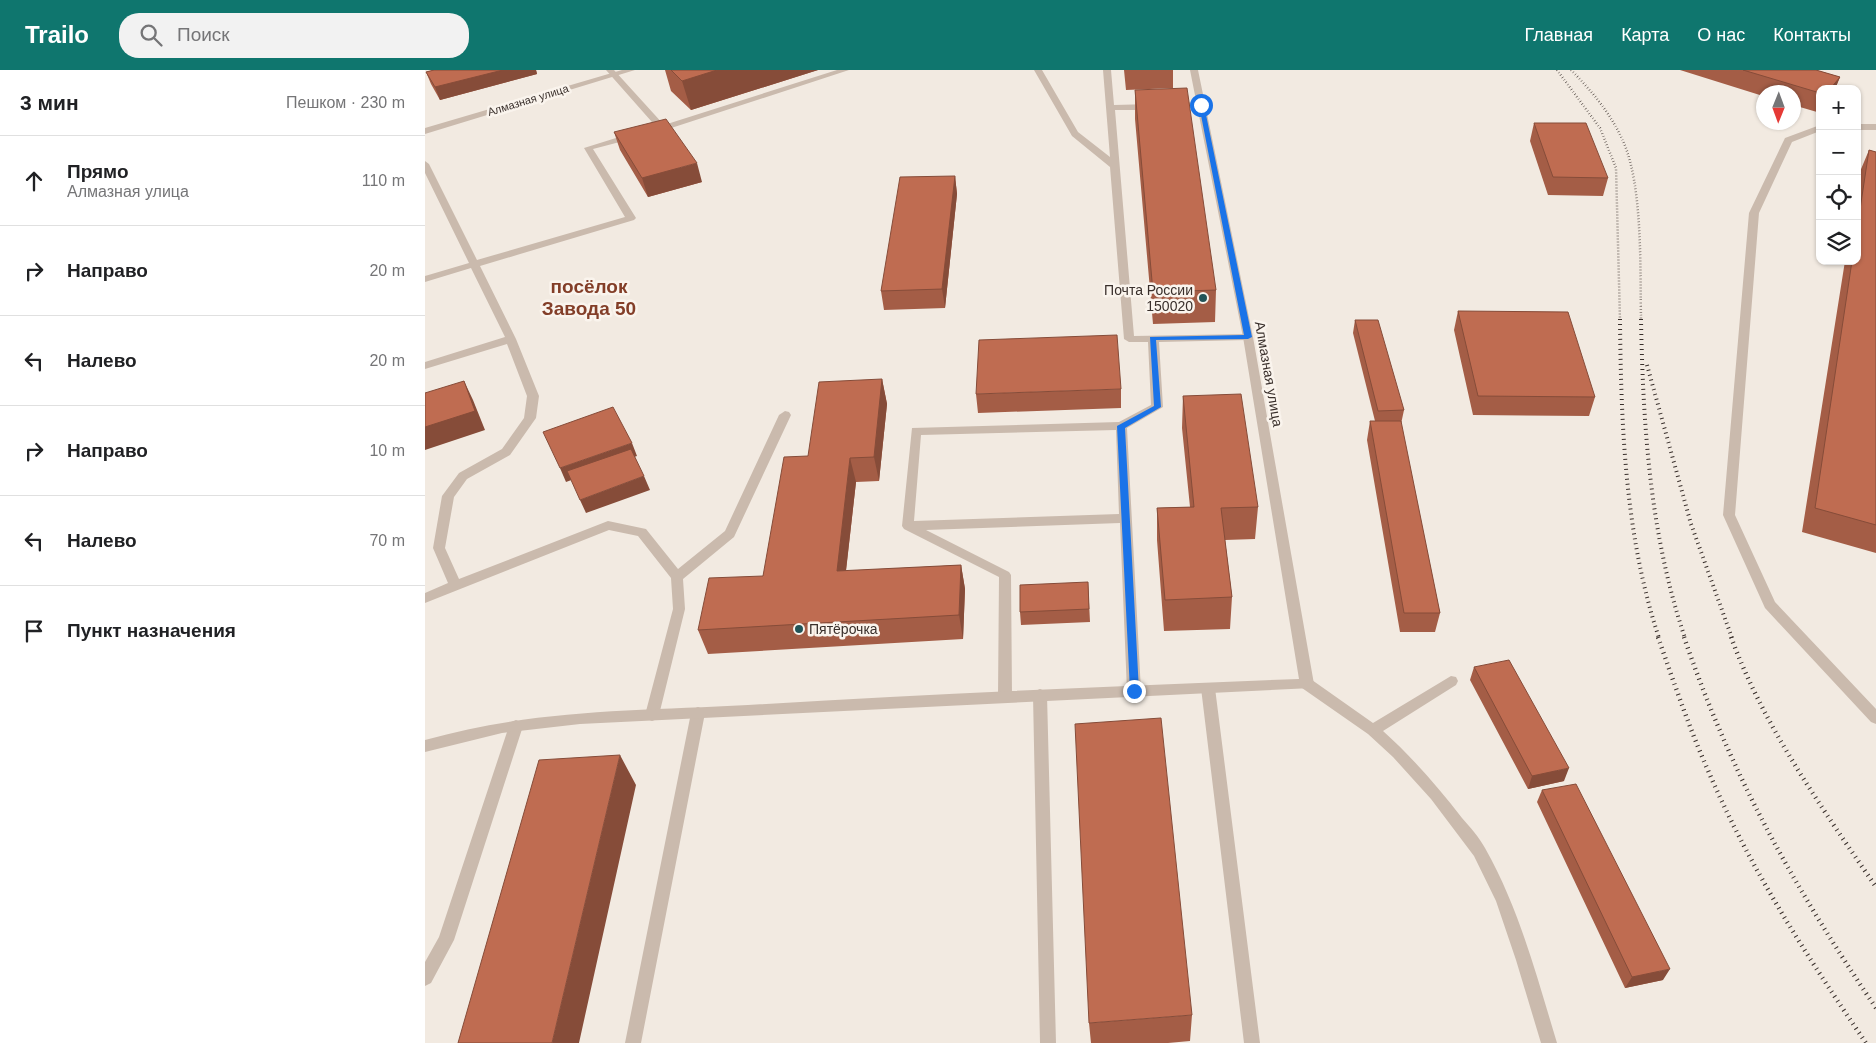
<!DOCTYPE html>
<html lang="ru">
<meta charset="utf-8">
<style>
:root{--surface:#fff;--page:#f2f2f2;--text:#202124;--muted:#757577;--line:#e0e0e0;--accent:#0f766e}
body{margin:0;font-family:Helvetica,sans-serif;background:var(--page);color:var(--text)}
.controls{position:absolute;right:15px;top:15px;display:grid;overflow:hidden;border-radius:10px;box-shadow:0 1px 4px #0004}
.controls button{width:45px;height:45px;display:grid;place-items:center;padding:0;border:0;border-bottom:1px solid var(--line);background:var(--surface);color:var(--text);font:25px sans-serif}
.compass{position:absolute;left:1331px;top:15px;width:45px;height:45px;border-radius:50%;background:var(--surface);box-shadow:0 1px 4px #0004;rotate:181deg}
.stop{position:absolute;width:15px;height:15px;margin:-11px;border:4px solid #1a73e8;border-radius:50%;background:#fff}
.stop.end{background:#1a73e8;border-color:#fff;box-shadow:0 1px 5px #0008}
.list{margin:0;padding:0;list-style:none}
h2{display:flex;justify-content:space-between;align-items:center;height:65px;margin:0;padding:0 20px;font-size:21px}
h2 small{font-size:16px;font-weight:400;color:var(--muted)}
.list li{display:grid;grid-template-columns:32px 1fr auto;gap:15px;align-items:center;box-sizing:border-box;height:90px;padding:0 20px;border-top:1px solid var(--line)}
.list b{display:block;font-size:19px;white-space:nowrap}
.list p{margin:0;font-size:16px;white-space:nowrap;color:var(--muted)}
.list em{font-size:16px;font-style:normal;color:var(--muted)}
.icon{flex:none;width:28px;height:28px;fill:none;stroke:currentColor;stroke-width:2;stroke-linecap:round;stroke-linejoin:round}
.map{position:relative;flex:none;width:1451px;height:973px;overflow:hidden}
header{display:flex;align-items:center;gap:30px;box-sizing:border-box;height:70px;padding:0 25px;background:var(--accent);color:#fff}
header strong{font-size:24px}
nav{display:flex;gap:28px;margin-inline-start:auto;font-size:18px}
.search{width:350px;height:45px;background:var(--page);display:flex;align-items:center;gap:12px;box-sizing:border-box;padding:0 18px;border-radius:20px;color:var(--muted);font-size:19px}
main{display:flex}
aside{flex:1;background:var(--surface)}
.map>svg:first-child{display:block}
.lines{fill:none;stroke-linecap:round;stroke-linejoin:round}
.lane{fill:#cabaad;fill-rule:evenodd}
.street{fill:#cabaad;fill-rule:evenodd}
.rail-far2{stroke:#392f2b;stroke-width:2.5;stroke-dasharray:0.5 2.5;stroke-linecap:butt}
.rail-far1{stroke:#392f2b;stroke-width:4;stroke-dasharray:1 4;stroke-linecap:butt}
.rail{stroke:#392f2b;stroke-width:4.5;stroke-dasharray:1 4.5;stroke-linecap:butt}
.wall{fill:#a45d46}
.shaded-wall{fill:#864c39}
.building{fill:#bf6c51;stroke:#864c39}
.route{fill:#1a73e8}
.poi-dot{fill:#225458;stroke:#faf4ed;stroke-width:2}
.labels{text-anchor:middle;dominant-baseline:central;stroke-width:5;stroke-linejoin:round;paint-order:stroke}
.far-street-label{font-size:11px;fill:#392f2b;stroke:#faf4ed}
.poi-label{font-size:14px;fill:#392f2b;stroke:#faf4ed;text-anchor:end}
.street-label{font-size:14px;fill:#392f2b;stroke:#faf4ed}
.district-label{font-size:19px;font-weight:bold;fill:#833e28;stroke:#faf4ed}
</style>
<header>
<strong>Trailo</strong>
<div class="search"><svg class="icon" aria-label="search" viewBox="0 0 24 24"><circle cx="10" cy="10" r="6"/><path d="M15 15l6 6"/></svg>Поиск</div>
<nav><a>Главная</a><a>Карта</a><a>О нас</a><a>Контакты</a></nav>
</header>
<main>
<aside>
<h2>3 мин<small>Пешком · 230 m</small></h2>
<ul class="list">
<li><svg class="icon" aria-label="ahead" viewBox="0 0 24 24"><path d="M12 20V5M6 11l6-6 6 6"/></svg><div><b>Прямо</b><p>Алмазная улица</p></div><em>110 m</em></li>
<li><svg class="icon" aria-label="right" viewBox="0 0 24 24"><path d="M7 20v-9h11M14 6l5 5-5 5"/></svg><div><b>Направо</b></div><em>20 m</em></li>
<li><svg class="icon" aria-label="left" viewBox="0 0 24 24"><path d="M17 20v-9H6M10 6l-5 5 5 5"/></svg><div><b>Налево</b></div><em>20 m</em></li>
<li><svg class="icon" aria-label="right" viewBox="0 0 24 24"><path d="M7 20v-9h11M14 6l5 5-5 5"/></svg><div><b>Направо</b></div><em>10 m</em></li>
<li><svg class="icon" aria-label="left" viewBox="0 0 24 24"><path d="M17 20v-9H6M10 6l-5 5 5 5"/></svg><div><b>Налево</b></div><em>70 m</em></li>
<li><svg class="icon" aria-label="arrive" viewBox="0 0 24 24"><path d="M6 21V4h12l-3 4 3 4H6"/></svg><div><b>Пункт назначения</b></div></li>
</ul>
</aside>
<div class="map">
<svg width="1451" height="973" viewBox="0 0 1451 973">
<rect width="100%" height="100%" fill="#f2eae1"/>
<g class="lines">
<path class="lane" d="M 181,0 L 189,0 L 239,55 L 412,0 L 424,0 L 237,61 L 234,60 Z
M 609,0 L 617,0 L 653,62 L 685,87 L 678,0 L 686,0 L 689,35 L 727,34 L 731,37 L 727,40 L 690,40 L 709,266 L 823,264 L 828,267 L 823,270 L 734,272 L 738,337 L 702,358 L 716,621 L 714,625 L 709,626 L 704,625 L 702,621 L 695,453 L 501,460 L 584,502 L 586,505 L 587,626 L 585,630 L 580,632 L 575,630 L 573,626 L 574,507 L 479,459 L 477,456 L 487,358 L 694,352 L 726,335 L 723,272 L 704,272 L 699,269 L 685,97 L 647,66 ZM 691,360 L 694,444 L 489,451 L 496,365 Z
M 777,32 L 781,35 L 780,37 L 749,39 L 745,36 L 749,33 Z
M 1432,54 L 1451,54 L 1451,60 L 1432,60 Z
M 1395,55 L 1395,61 L 1367,72 L 1334,143 L 1310,445 L 1350,532 L 1451,639 L 1451,654 L 1446,652 L 1340,538 L 1298,445 L 1324,143 L 1360,68 Z
M 207,63 L 210,64 L 210,68 L 168,79 L 211,148 L 209,150 L 55,196 L 91,269 L 114,326 L 111,348 L 85,385 L 42,409 L 29,427 L 20,478 L 34,509 L 183,451 L 221,459 L 253,499 L 300,461 L 354,345 L 360,341 L 364,342 L 366,345 L 309,467 L 258,509 L 260,539 L 234,645 L 232,649 L 227,651 L 222,649 L 220,645 L 248,539 L 246,508 L 213,466 L 184,460 L 0,533 L 0,523 L 23,513 L 8,478 L 17,426 L 34,403 L 77,379 L 99,348 L 102,326 L 82,274 L 0,299 L 0,292 L 80,267 L 46,198 L 0,212 L 0,206 L 44,193 L 0,103 L 0,91 L 4,94 L 52,190 L 200,147 L 159,78 Z
M 1026,606 L 1031,607 L 1033,611 L 1031,615 L 958,661 C 987,687 1013,717 1037,748 C 1045,757 1054,767 1060,778 C 1094,838 1112,907 1132,973 L 1116,973 L 1091,890 L 1071,831 L 1049,786 L 1006,729 L 968,687 L 943,664 L 877,618 L 875,614 L 877,610 L 882,609 L 887,610 L 948,653 Z
M 783,613 L 788,614 L 790,618 L 835,973 L 819,973 L 776,618 L 778,614 Z
M 615,619 L 620,621 L 622,625 L 631,973 L 615,973 L 608,625 L 610,621 Z
M 273,637 L 278,639 L 280,643 L 216,973 L 200,973 L 266,643 L 268,639 Z
M 91,650 L 96,652 L 98,656 L 29,870 L 6,913 L 0,916 L 0,892 L 14,867 L 84,656 L 86,652 Z"/>
<path class="street" d="M 197,0 L 210,0 L 0,64 L 0,58 Z
M 765,0 L 773,0 L 828,267 L 889,614 L 887,618 L 155,654 L 77,663 L 0,682 L 0,670 C 110,639 211,641 323,635 C 507,624 691,616 874,609 L 818,267 Z"/>
<path class="rail-far2" d="M 1132,0 L 1175,58 L 1191,98 L 1195,250
M 1146,0 C 1167,21 1186,44 1198,71 C 1218,115 1215,200 1216,250"/>
<path class="rail-far1" d="M 1195,249 C 1196,355 1200,466 1234,568
M 1216,249 C 1218,356 1225,465 1260,568
M 1222,295 L 1266,454 L 1307,568"/>
<path class="rail" d="M 1233,567 C 1249,613 1265,660 1285,705 C 1326,800 1383,888 1441,973
M 1259,567 C 1306,705 1369,817 1451,938
M 1306,567 C 1339,657 1397,738 1451,817"/>
</g>
<path class="wall" d="M 9,0 L 111,0 L 112,4 L 15,30 L 6,14 L 1,2 Z
M 240,0 L 393,0 L 266,40 L 246,21 Z
M 699,0 L 748,0 L 748,18 L 701,20 Z
M 1255,0 L 1391,0 L 1415,7 L 1410,19 L 1395,19 L 1395,39 L 1392,42 L 1368,35 L 1368,22 L 1338,22 L 1338,26 Z
M 710,20 L 791,220 L 790,252 L 728,254 L 710,49 Z
M 1109,53 L 1183,108 L 1178,126 L 1123,125 L 1105,71 Z
M 189,62 L 277,112 L 223,127 L 195,80 Z
M 1444,80 L 1451,82 L 1451,483 L 1377,462 L 1420,191 L 1432,191 L 1432,115 L 1434,104 Z
M 530,106 L 532,124 L 520,238 L 459,240 L 456,221 Z
M 1033,241 L 1170,327 L 1164,346 L 1048,345 L 1029,260 Z
M 930,250 L 979,340 L 976,354 L 1015,543 L 1010,562 L 975,562 L 942,370 L 945,351 L 950,351 L 928,263 Z
M 457,309 L 462,334 L 454,411 L 431,412 L 421,501 L 536,495 L 540,519 L 538,569 L 283,584 L 273,560 L 338,506 L 383,386 Z
M 696,319 L 696,338 L 553,343 L 551,324 Z
M 758,326 L 833,437 L 830,469 L 800,470 L 807,527 L 805,559 L 739,561 L 732,470 L 732,438 L 765,437 L 757,358 Z
M 663,512 L 665,552 L 596,555 L 595,542 Z
M 1049,597 L 1139,711 L 1103,719 L 1045,610 Z
M 1117,720 L 1238,910 L 1200,918 L 1112,732 Z
M 767,945 L 765,971 L 743,973 L 666,973 L 664,953 Z"/>
<path class="shaded-wall" d="M 78,0 L 111,0 L 112,4 L 15,30 L 10,17 Z
M 292,0 L 393,0 L 266,40 L 257,11 Z
M 1415,7 L 1410,19 L 1405,19 Z
M 272,93 L 277,112 L 223,127 L 217,108 Z
M 530,106 L 532,124 L 520,238 L 517,219 Z
M 457,309 L 462,334 L 454,411 L 449,387 Z
M 39,311 L 48,330 L 60,360 L 0,380 L 0,357 Z
M 207,373 L 212,386 L 141,412 L 135,398 Z
M 425,388 L 431,412 L 418,526 L 412,501 Z
M 219,406 L 225,420 L 161,443 L 155,430 Z
M 536,495 L 540,519 L 538,569 L 534,545 Z
M 195,685 L 211,715 L 154,973 L 127,973 Z
M 1144,698 L 1139,711 L 1103,719 L 1107,706 Z
M 1245,899 L 1238,910 L 1200,918 L 1207,907 Z"/>
<path class="building" d="M 9,0 L 78,0 L 10,17 L 1,2 Z
M 246,0 L 292,0 L 257,11 Z
M 1318,0 L 1391,0 L 1415,7 L 1405,19 L 1395,19 L 1395,23 Z
M 762,18 L 791,220 L 728,222 L 710,20 Z
M 241,49 L 272,93 L 217,108 L 189,62 Z
M 1109,53 L 1161,53 L 1183,108 L 1128,107 Z
M 1444,80 L 1451,82 L 1451,455 L 1390,438 L 1427,191 L 1432,191 L 1432,159 Z
M 530,106 L 517,219 L 456,221 L 475,107 Z
M 1033,241 L 1143,242 L 1170,327 L 1053,326 Z
M 930,250 L 953,250 L 979,340 L 953,341 Z
M 692,265 L 696,319 L 551,324 L 554,270 Z
M 457,309 L 449,387 L 425,388 L 412,501 L 536,495 L 534,545 L 273,560 L 284,508 L 338,506 L 359,387 L 383,386 L 394,312 Z
M 39,311 L 50,341 L 0,357 L 0,323 Z
M 816,324 L 833,437 L 796,438 L 807,527 L 740,530 L 732,438 L 769,437 L 758,326 Z
M 188,337 L 207,373 L 135,398 L 118,362 Z
M 945,351 L 976,351 L 1015,543 L 979,543 Z
M 206,379 L 219,406 L 155,430 L 142,401 Z
M 663,512 L 664,539 L 595,542 L 595,515 Z
M 1084,590 L 1144,698 L 1107,706 L 1049,597 Z
M 736,648 L 767,945 L 664,953 L 650,654 Z
M 195,685 L 127,973 L 33,973 L 114,690 Z
M 1151,714 L 1245,899 L 1207,907 L 1117,720 Z"/>
<path class="route" d="M 776,34 L 779,35 L 827,267 L 823,269 L 731,270 L 736,337 L 700,358 L 714,621 L 709,624 L 705,621 L 692,356 L 729,336 L 725,267 L 819,265 L 774,35 Z"/>
<g class="poi-dot">
<circle cx="778" cy="228" r="5"/>
<circle cx="374" cy="559" r="5"/>
</g>
<g class="labels">
<g class="far-street-label">
<text transform="translate(103 30) rotate(-17)">Алмазная улица</text>
</g>
<g class="poi-label">
<text x="768" y="220">Почта России<tspan x="768" dy="16">150020</tspan></text>
<text x="384" y="559" text-anchor="start">Пятёрочка</text>
</g>
<g class="street-label">
<text transform="translate(844 304) rotate(80)">Алмазная улица</text>
</g>
<g class="district-label">
<text x="164" y="216">посёлок<tspan x="164" dy="22">Завода 50</tspan></text>
</g>
</g>
</svg>
<div class="controls">
<button>+</button>
<button>−</button>
<button><svg class="icon" aria-label="locate" viewBox="0 0 24 24"><circle cx="12" cy="12" r="6"/><path d="M12 2v4M12 18v4M2 12h4M18 12h4"/></svg></button>
<button><svg class="icon" aria-label="layers" viewBox="0 0 24 24"><path d="M12 4l9 5-9 5-9-5zM3 14l9 5 9-5"/></svg></button>
</div>
<svg class="compass" viewBox="-18 -18 36 36"><path d="M0-13l5 13h-10z" fill="#e53935"/><path d="M0 13l5-13h-10z" fill="#757577"/></svg>
<div class="stop" style="left:776px;top:35px"></div>
<div class="stop end" style="left:709px;top:621px"></div>
</div>
</main>
